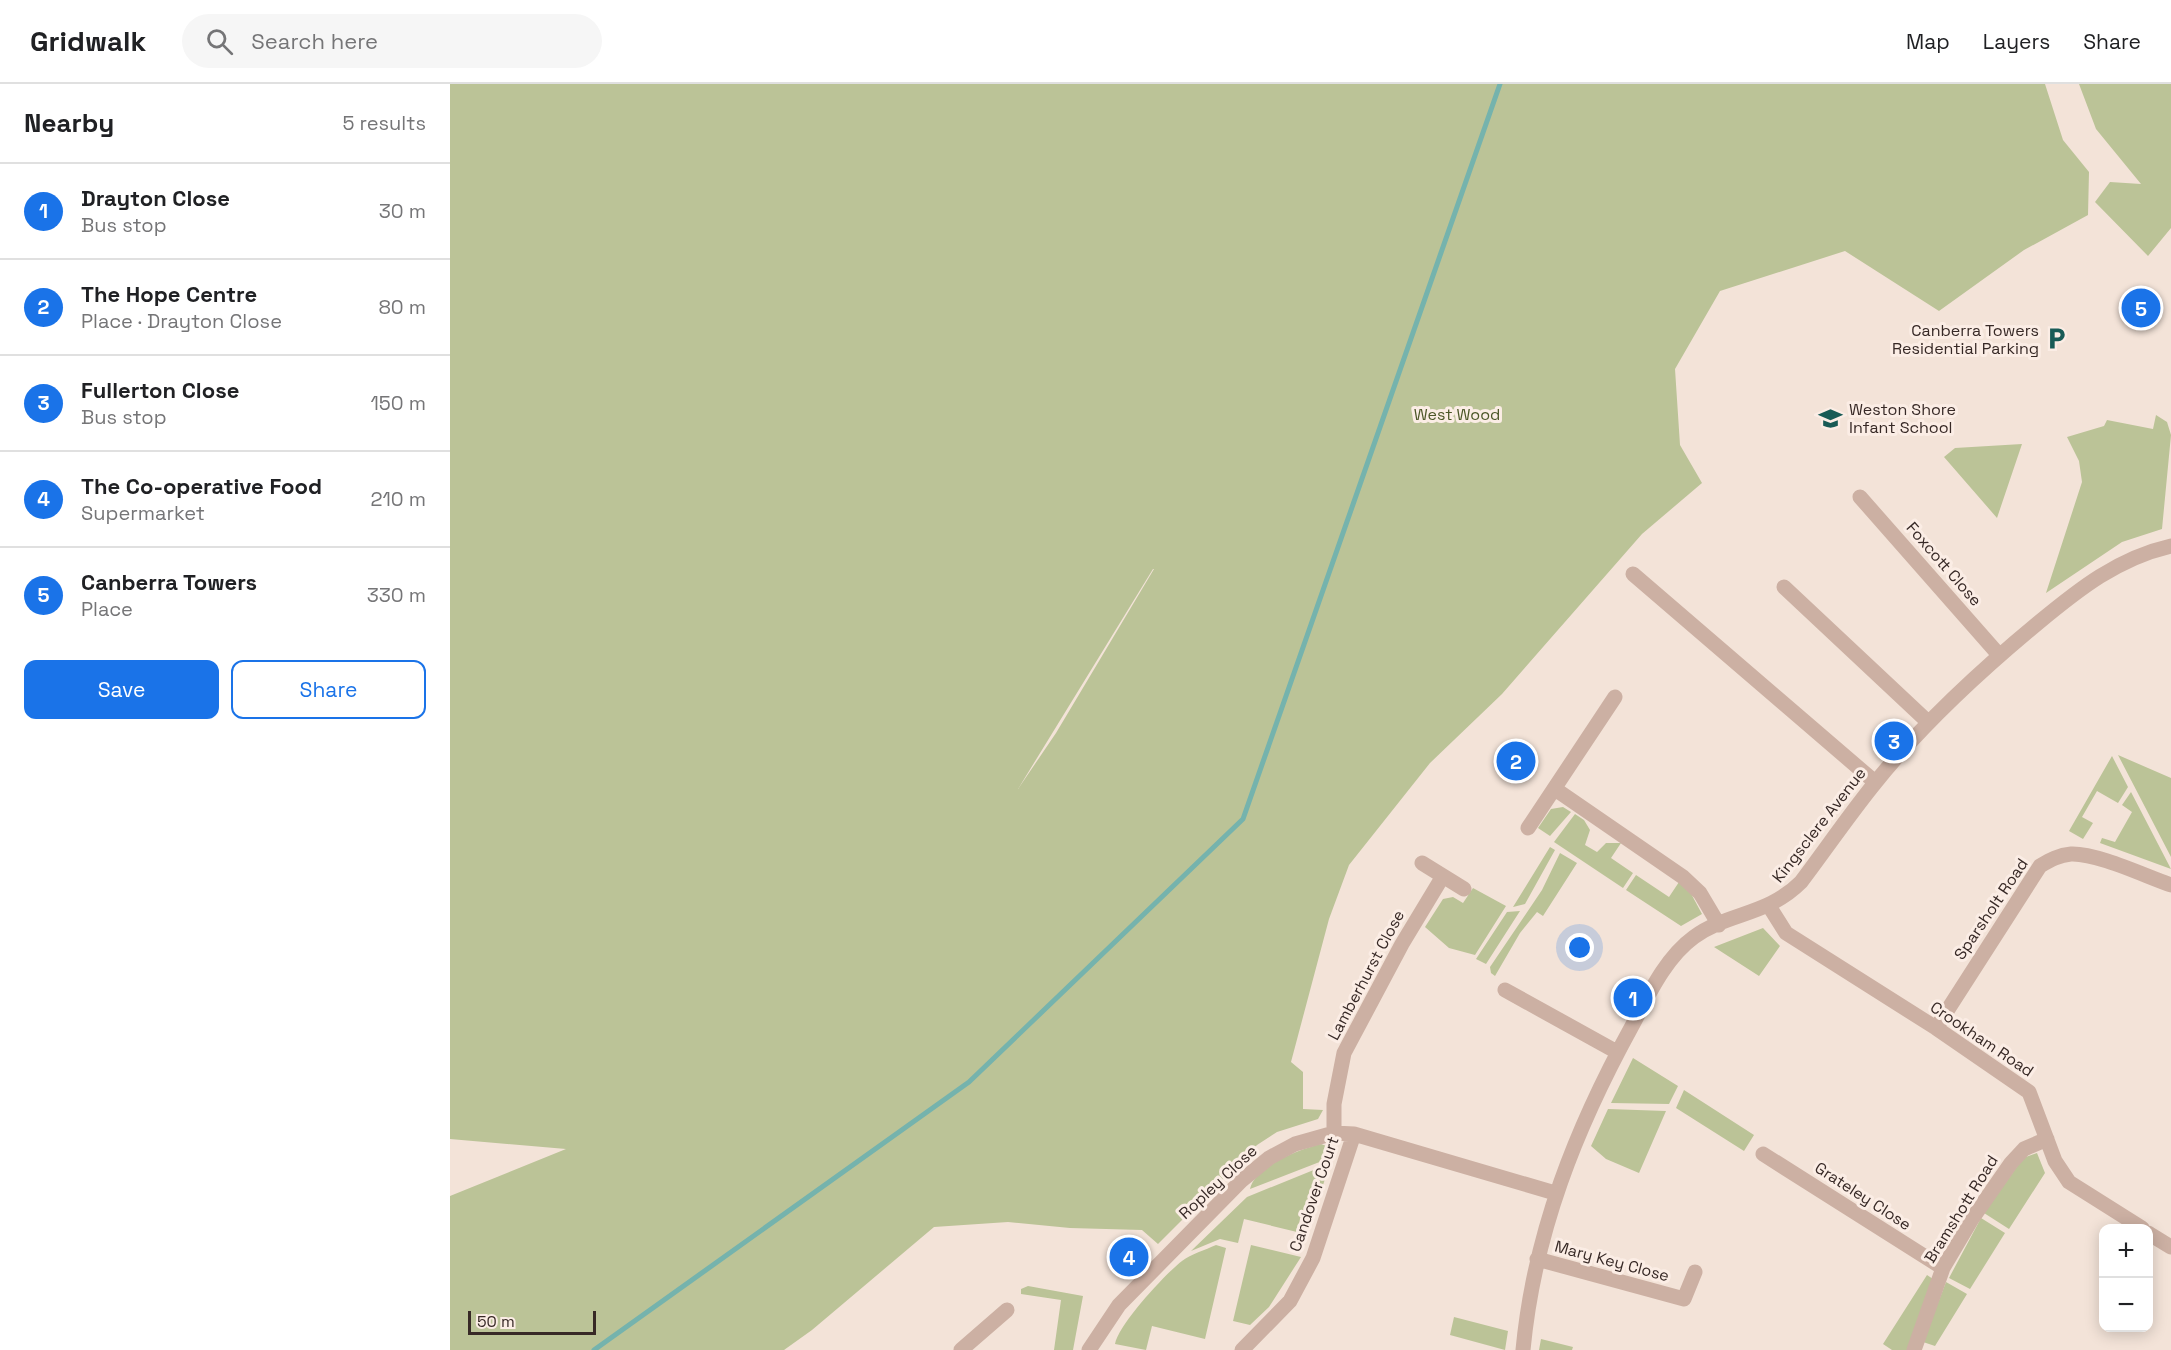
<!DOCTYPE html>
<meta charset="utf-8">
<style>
:root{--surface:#fff;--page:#f6f6f6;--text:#202124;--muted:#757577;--line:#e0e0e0;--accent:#1a73e8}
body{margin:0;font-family:"Space Grotesk",sans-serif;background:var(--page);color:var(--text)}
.controls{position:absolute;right:18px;bottom:18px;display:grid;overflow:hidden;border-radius:12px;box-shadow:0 3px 15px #0003}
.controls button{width:54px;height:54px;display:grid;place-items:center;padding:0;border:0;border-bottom:2px solid var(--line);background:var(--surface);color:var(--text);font:30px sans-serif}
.scale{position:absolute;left:18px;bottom:15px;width:128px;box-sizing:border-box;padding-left:6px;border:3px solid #372926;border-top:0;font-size:16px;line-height:21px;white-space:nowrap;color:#372926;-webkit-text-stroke:4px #fbede5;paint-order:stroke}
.you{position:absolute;left:1130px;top:864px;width:21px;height:21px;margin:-15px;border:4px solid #fff;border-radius:50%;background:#1a73e8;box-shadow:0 0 0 9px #1a73e833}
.badge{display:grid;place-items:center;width:39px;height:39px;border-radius:50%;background:var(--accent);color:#fff;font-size:20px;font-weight:700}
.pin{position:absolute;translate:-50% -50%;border:3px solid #fff;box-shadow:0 2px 6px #0006}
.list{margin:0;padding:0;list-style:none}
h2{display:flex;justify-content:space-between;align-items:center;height:78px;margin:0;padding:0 24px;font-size:26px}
h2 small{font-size:20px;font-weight:400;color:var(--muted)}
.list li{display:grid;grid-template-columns:39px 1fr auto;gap:18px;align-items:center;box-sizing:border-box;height:96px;padding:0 24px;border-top:2px solid var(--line)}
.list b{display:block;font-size:22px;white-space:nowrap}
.list p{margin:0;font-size:20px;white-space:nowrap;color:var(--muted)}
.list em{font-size:20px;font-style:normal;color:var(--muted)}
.actions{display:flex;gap:12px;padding:18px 24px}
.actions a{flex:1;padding:14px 0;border:2px solid var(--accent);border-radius:12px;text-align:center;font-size:21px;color:var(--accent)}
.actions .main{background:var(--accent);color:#fff}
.icon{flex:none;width:33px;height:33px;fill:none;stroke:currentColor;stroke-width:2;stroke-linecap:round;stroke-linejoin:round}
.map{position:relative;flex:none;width:1721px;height:1266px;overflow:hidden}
header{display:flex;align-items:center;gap:36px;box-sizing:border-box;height:84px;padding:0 30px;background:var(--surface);border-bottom:2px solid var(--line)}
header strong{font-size:28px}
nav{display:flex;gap:33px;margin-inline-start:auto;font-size:21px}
.search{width:420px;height:54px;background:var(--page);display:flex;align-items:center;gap:15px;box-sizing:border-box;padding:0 21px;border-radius:33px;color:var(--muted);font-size:22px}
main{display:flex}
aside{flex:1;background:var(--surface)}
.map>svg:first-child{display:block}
.green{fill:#bbc397;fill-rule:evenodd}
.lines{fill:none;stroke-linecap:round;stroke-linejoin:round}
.stream{stroke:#75b3ad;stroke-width:5}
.minor{stroke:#ccb0a3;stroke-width:15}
.labels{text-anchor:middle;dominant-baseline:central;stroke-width:6;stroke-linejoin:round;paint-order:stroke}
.poi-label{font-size:16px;fill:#372926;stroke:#fbede5;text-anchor:end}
.park-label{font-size:16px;fill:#4c5728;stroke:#fbede5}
.street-label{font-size:16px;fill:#372926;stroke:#fbede5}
</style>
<header>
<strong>Gridwalk</strong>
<div class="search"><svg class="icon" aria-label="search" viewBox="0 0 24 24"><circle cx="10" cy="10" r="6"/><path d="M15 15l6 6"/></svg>Search here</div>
<nav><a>Map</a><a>Layers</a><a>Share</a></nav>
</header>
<main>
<aside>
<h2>Nearby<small>5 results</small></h2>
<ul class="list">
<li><span class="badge">1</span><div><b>Drayton Close</b><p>Bus stop</p></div><em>30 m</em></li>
<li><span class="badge">2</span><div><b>The Hope Centre</b><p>Place · Drayton Close</p></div><em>80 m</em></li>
<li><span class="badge">3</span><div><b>Fullerton Close</b><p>Bus stop</p></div><em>150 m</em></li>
<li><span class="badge">4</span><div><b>The Co-operative Food</b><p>Supermarket</p></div><em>210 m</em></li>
<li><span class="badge">5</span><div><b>Canberra Towers</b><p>Place</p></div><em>330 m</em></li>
</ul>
<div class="actions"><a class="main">Save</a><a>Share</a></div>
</aside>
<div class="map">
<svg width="1721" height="1266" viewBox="0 0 1721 1266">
<rect width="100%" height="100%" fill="#f3e3d8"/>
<path class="green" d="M 0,0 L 1595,0 L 1613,56 L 1639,88 L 1638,131 L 1574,166 L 1489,227 L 1395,167 L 1270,207 L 1225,285 L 1230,361 L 1252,399 L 1192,450 L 1052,610 L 980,679 L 899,781 L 879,835 L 841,978 L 853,988 L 853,1025 L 873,1026 L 868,1035 L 827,1048 L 807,1061 L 708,1160 L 692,1146 L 620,1144 L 558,1138 L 484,1143 L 362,1246 L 334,1266 L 0,1266 L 0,1112 L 116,1065 L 0,1055 ZM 704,485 L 606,649 L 568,705 L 703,485 Z
M 1629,0 L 1721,0 L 1721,144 L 1698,172 L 1645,118 L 1660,98 L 1691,100 L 1646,45 Z
M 1706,331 L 1717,338 L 1721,351 L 1712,445 L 1672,458 L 1596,509 L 1632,398 L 1629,377 L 1617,353 L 1654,342 L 1657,336 L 1703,345 Z
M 1572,360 L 1547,434 L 1494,373 L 1505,364 Z
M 1668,671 L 1721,694 L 1721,773 Z
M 1662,672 L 1678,703 L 1668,719 L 1647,707 L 1632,733 L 1643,739 L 1633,755 L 1619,747 Z
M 1681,708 L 1721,785 L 1650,759 L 1652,754 L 1665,758 L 1682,728 L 1672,721 Z
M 1113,723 L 1121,728 L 1100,752 L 1088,744 L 1101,725 Z
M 1125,730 L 1134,736 L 1140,746 L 1135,761 L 1147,768 L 1156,759 L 1171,759 L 1161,774 L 1183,789 L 1173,804 L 1104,758 Z
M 1100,763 L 1105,766 L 1075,820 L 1063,823 Z
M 1110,769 L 1127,779 L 1093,832 L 1087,828 L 1070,849 L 1045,892 L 1041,889 L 1040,883 L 1092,806 Z
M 1186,791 L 1219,813 L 1229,798 L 1238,804 L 1252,830 L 1231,842 L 1176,806 Z
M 1023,804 L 1056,822 L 1025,871 L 999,864 L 975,843 L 993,815 L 1003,813 L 1013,819 Z
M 1070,827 L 1036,880 L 1026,875 L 1057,828 Z
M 1313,844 L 1330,862 L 1309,892 L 1264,863 Z
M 1183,974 L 1228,1002 L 1219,1020 L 1161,1019 Z
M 1234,1006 L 1304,1051 L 1294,1067 L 1226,1024 Z
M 1158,1025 L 1216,1027 L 1189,1089 L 1156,1075 L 1141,1062 Z
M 871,1060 L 879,1063 L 885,1072 L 800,1105 C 805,1082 850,1065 871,1060 Z
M 1587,1069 L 1595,1089 L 1559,1145 L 1534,1129 L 1573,1074 Z
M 871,1083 L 877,1088 L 862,1138 L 850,1135 L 847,1148 L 794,1135 L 788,1159 L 770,1155 L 741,1167 L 797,1113 Z
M 1531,1134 L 1555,1149 L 1520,1205 L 1499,1194 Z
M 766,1161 L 776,1164 L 755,1255 L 702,1242 L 696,1266 L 665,1260 C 669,1240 715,1190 732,1177 C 741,1170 755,1166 766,1161 Z
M 801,1161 L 851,1173 L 819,1223 L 800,1241 L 783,1237 Z
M 1477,1191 L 1483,1195 L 1457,1266 L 1442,1266 L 1433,1260 Z
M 1496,1198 L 1517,1210 L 1485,1262 L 1473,1258 Z
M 578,1202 L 633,1212 L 623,1266 L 604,1266 L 611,1216 L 571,1210 L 571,1205 Z
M 1004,1233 L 1058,1247 L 1055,1266 L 1000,1251 Z
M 1091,1255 L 1123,1263 L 1122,1266 L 1089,1266 Z"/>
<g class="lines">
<path class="stream" d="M 144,1266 L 519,998 L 793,735 L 1050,0"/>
<path class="minor" d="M 1410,413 L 1549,571
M 1183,490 L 1425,698
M 1334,503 L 1478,638
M 1105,705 L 1233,793 L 1250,809 L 1269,841
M 1078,744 L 1165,613
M 972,779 L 993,792
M 1319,822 L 1336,849 L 1486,944 L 1579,1008 L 1605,1077 L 1619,1098 L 1692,1144
M 1055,906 L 1167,968
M 1486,944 L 1590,782 C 1600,776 1609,771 1621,770 C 1647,769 1695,792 1721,801
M 884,1049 L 884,1020 L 894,969 L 952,860 L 993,792 L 1014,805
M 1313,1070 L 1493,1184
M 1698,1149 L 1721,1163
M 1087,1175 L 1234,1215 L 1245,1188
M 511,1266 L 557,1226
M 639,1266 L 669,1221 L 791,1097 L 819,1074 L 845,1060 L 884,1049 L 904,1050 L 1105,1109
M 792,1266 L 840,1217 L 863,1174 L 904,1050
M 1073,1266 C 1084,1149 1126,1044 1182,942 C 1198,912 1215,874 1244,853 C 1278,828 1317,832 1351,798 C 1376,765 1399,731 1425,699 C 1473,639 1530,587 1588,539 C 1629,505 1668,474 1721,462
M 1464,1266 L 1493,1184 L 1522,1135 L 1561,1079 L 1574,1065 L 1597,1055"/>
</g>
<defs>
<symbol id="parking-bare" viewBox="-9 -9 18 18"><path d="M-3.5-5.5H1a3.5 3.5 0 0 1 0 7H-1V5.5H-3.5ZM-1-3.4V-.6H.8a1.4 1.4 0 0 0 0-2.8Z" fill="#185b56" stroke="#fbede5" stroke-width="2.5" paint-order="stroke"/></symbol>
<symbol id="school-bare" viewBox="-9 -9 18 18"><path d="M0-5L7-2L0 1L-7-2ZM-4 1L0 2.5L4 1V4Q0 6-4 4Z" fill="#185b56" stroke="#fbede5" stroke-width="2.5" paint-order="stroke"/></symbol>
</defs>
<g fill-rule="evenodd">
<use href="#parking-bare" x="1590" y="238" width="33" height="33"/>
<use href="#school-bare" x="1364" y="318" width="33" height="33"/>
</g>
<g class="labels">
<g class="poi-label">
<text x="1589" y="246">Canberra Towers<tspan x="1589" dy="18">Residential Parking</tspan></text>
<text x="1399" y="325" text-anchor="start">Weston Shore<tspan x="1399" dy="18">Infant School</tspan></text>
</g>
<g class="park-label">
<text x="1007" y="330">West Wood</text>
</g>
<g class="street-label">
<text transform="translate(1494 480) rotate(49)">Foxcott Close</text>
<text transform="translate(1369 741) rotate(-52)">Kingsclere Avenue</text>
<text transform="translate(1541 825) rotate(-56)">Sparsholt Road</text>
<text transform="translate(916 891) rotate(-62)">Lamberhurst Close</text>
<text transform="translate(1532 955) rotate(34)">Crookham Road</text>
<text transform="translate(768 1098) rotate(-43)">Ropley Close</text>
<text transform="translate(864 1110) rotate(-71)">Candover Court</text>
<text transform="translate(1413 1112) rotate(33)">Grateley Close</text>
<text transform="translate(1511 1125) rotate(-58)">Bramshott Road</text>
<text transform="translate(1162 1177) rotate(15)">Mary Key Close</text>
</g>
</g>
</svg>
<div class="controls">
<button>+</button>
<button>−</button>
</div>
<div class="scale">50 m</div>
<div class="you"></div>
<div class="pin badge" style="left:1183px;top:914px">1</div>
<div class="pin badge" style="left:1066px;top:677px">2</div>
<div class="pin badge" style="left:1444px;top:657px">3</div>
<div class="pin badge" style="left:679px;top:1173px">4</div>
<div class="pin badge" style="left:1691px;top:224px">5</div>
</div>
</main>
